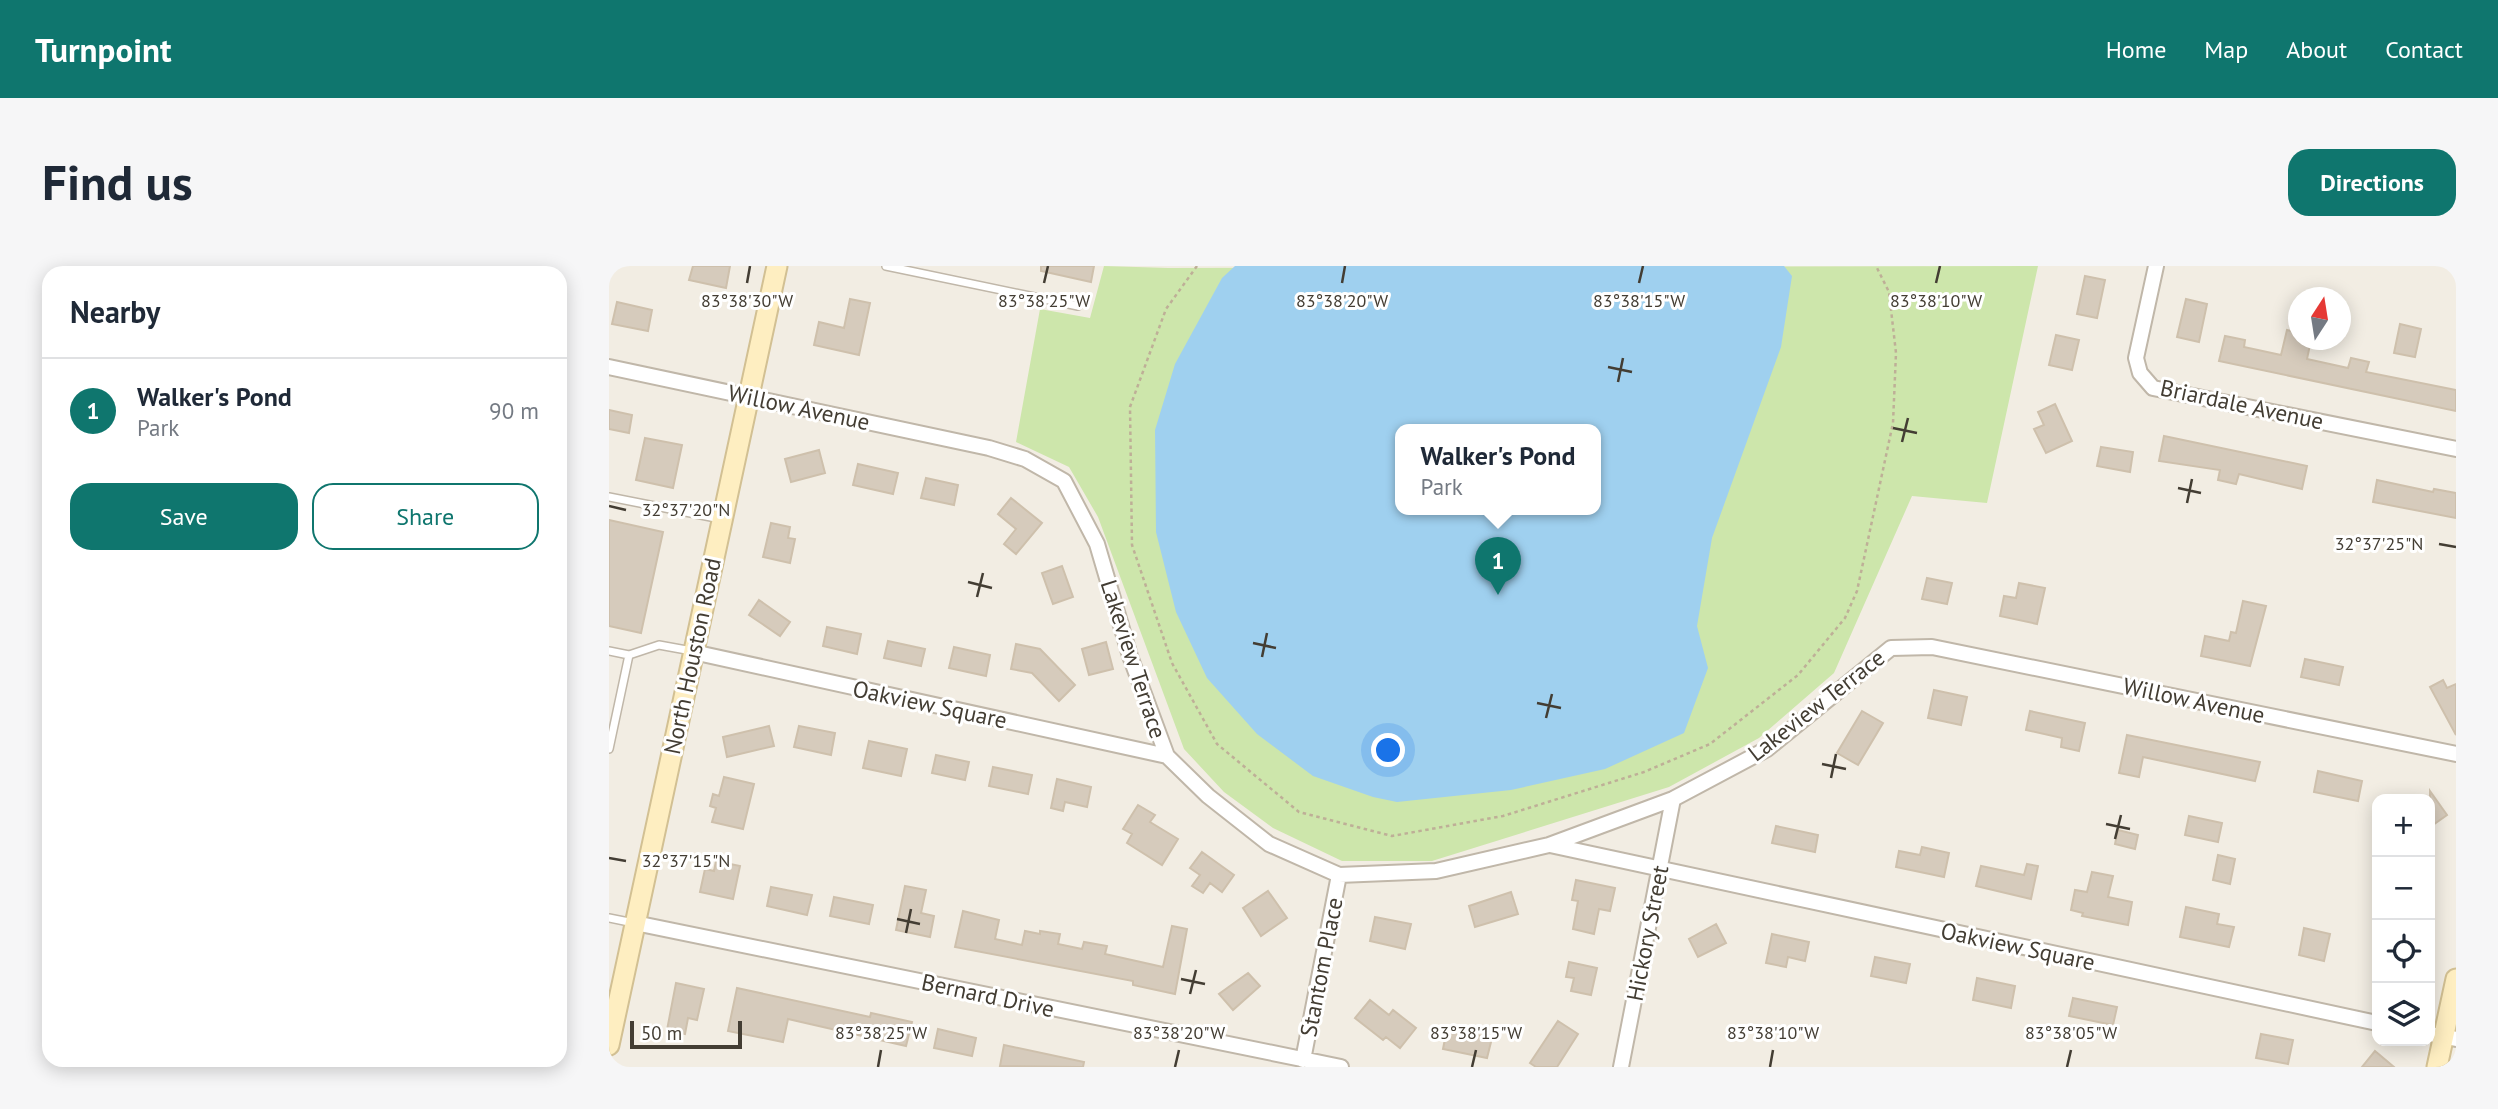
<!DOCTYPE html>
<meta charset="utf-8">
<style>
:root{--surface:#fff;--page:#f6f6f7;--text:#1f2937;--muted:#747a83;--line:#e0e1e3;--accent:#0f766e}
body{margin:0;font-family:"PT Sans",sans-serif;background:var(--page);color:var(--text)}
.controls{position:absolute;right:21px;bottom:21px;display:grid;overflow:hidden;border-radius:14px;box-shadow:0 4px 18px #0003}
.controls button{width:63px;height:63px;display:grid;place-items:center;padding:0;border:0;border-bottom:2px solid var(--line);background:var(--surface);color:var(--text);font:35px sans-serif}
.compass{position:absolute;left:1679px;top:21px;width:63px;height:63px;border-radius:50%;background:var(--surface);box-shadow:0 4px 18px #0003;rotate:12deg}
.scale{position:absolute;left:21px;bottom:18px;width:112px;box-sizing:border-box;padding-left:7px;border:4px solid #433d33;border-top:0;font-size:19px;line-height:24px;white-space:nowrap;color:#433d33;-webkit-text-stroke:5px #fff;paint-order:stroke}
.you{position:absolute;left:780px;top:485px;width:24px;height:24px;margin:-18px;border:5px solid #fff;border-radius:50%;background:#1a73e8;box-shadow:0 0 0 10px #1a73e833}
.badge{display:grid;place-items:center;width:46px;height:46px;border-radius:50%;background:var(--accent);color:#fff;font-size:23px;font-weight:700}
.pin{position:absolute;translate:-50% -58px;filter:drop-shadow(0 2px 4px #0008)}
.pin::after{content:'';position:absolute;top:37px;width:24px;height:21px;background:inherit;clip-path:polygon(0 0,100% 0,50% 100%)}
.popup{position:absolute;left:786px;top:158px;width:206px;height:91px;box-sizing:border-box;display:grid;place-content:center;border-radius:14px;background:var(--surface);filter:drop-shadow(0 2px 5px #0005);font-size:23px;white-space:nowrap;color:var(--muted)}
.popup b{font-size:26px;color:var(--text)}
.popup::after{content:'';position:absolute;left:50%;top:100%;margin-left:-14px;border:14px solid transparent;border-top-color:var(--surface)}
.list{margin:0;padding:0;list-style:none}
h2{display:flex;justify-content:space-between;align-items:center;height:91px;margin:0;padding:0 28px;font-size:30px}
h2 small{font-size:23px;font-weight:400;color:var(--muted)}
.list li{display:grid;grid-template-columns:46px 1fr auto;gap:21px;align-items:center;box-sizing:border-box;height:105px;padding:0 28px;border-top:2px solid var(--line)}
.list b{display:block;font-size:26px;white-space:nowrap}
.list p{margin:0;font-size:23px;white-space:nowrap;color:var(--muted)}
.list em{font-size:23px;font-style:normal;color:var(--muted)}
.actions{display:flex;gap:14px;padding:21px 28px}
.actions a{flex:1;padding:16px 0;border:2px solid var(--accent);border-radius:21px;text-align:center;font-size:24px;color:var(--accent)}
.actions .main{background:var(--accent);color:#fff}
.icon{flex:none;width:38px;height:38px;fill:none;stroke:currentColor;stroke-width:2;stroke-linecap:round;stroke-linejoin:round}
.map{position:relative;flex:none;width:1847px;height:801px;overflow:hidden;border-radius:21px}
header{display:flex;align-items:center;gap:42px;box-sizing:border-box;height:98px;padding:0 35px;background:var(--accent);color:#fff}
header strong{font-size:33px}
nav{display:flex;gap:38px;margin-inline-start:auto;font-size:24px}
.intro{display:flex;align-items:center;justify-content:space-between;box-sizing:border-box;height:168px;padding:0 42px}
h1{margin:0;font-size:49px}
.button{padding:18px 32px;border-radius:21px;background:var(--accent);color:#fff;font-size:24px;font-weight:700}
main{display:flex;gap:42px;padding:0 42px}
aside{flex:1;background:var(--surface);border-radius:21px;box-shadow:0 4px 18px #0003}
.map>svg:first-child{display:block}
.green{fill:#cde6ab;fill-rule:evenodd}
.water{fill:#9fd0ef;fill-rule:evenodd}
.building{fill:#d6cbbc;stroke:#cec0ac;stroke-width:2}
.lines{fill:none;stroke-linecap:round;stroke-linejoin:round}
.lane-casing{stroke:#c0b7a9;stroke-width:10}
.street-casing{stroke:#c0b7a9;stroke-width:18}
.secondary-casing{stroke:#d2c093;stroke-width:23}
.path{stroke:#beaf97;stroke-width:2.5;stroke-dasharray:3.5 3.5;stroke-linecap:butt}
.lane{stroke:#fff;stroke-width:7}
.street{stroke:#fff;stroke-width:14}
.secondary{stroke:#feeec1;stroke-width:19}
.ticks{fill:none;stroke:#433d33;stroke-width:2.5}
.labels{text-anchor:middle;dominant-baseline:central;stroke-width:6;stroke-linejoin:round;paint-order:stroke}
.street-label{font-size:23px;fill:#433d33;stroke:#fff}
.ticks-label{font-size:18px;text-anchor:middle;fill:#433d33;stroke:#fff;stroke-width:6;stroke-linejoin:round;paint-order:stroke}
</style>
<header>
<strong>Turnpoint</strong>
<nav><a>Home</a><a>Map</a><a>About</a><a>Contact</a></nav>
</header>
<div class="intro"><h1>Find us</h1><a class="button">Directions</a></div>
<main>
<aside>
<h2>Nearby<small></small></h2>
<ul class="list">
<li><span class="badge">1</span><div><b>Walker's Pond</b><p>Park</p></div><em>90 m</em></li>
</ul>
<div class="actions"><a class="main">Save</a><a>Share</a></div>
</aside>
<div class="map">
<svg width="1847" height="801" viewBox="0 0 1847 801">
<rect width="100%" height="100%" fill="#f2ede3"/>
<path class="green" d="M 495,0 L 559,2 L 1429,0 L 1378,237 L 1303,230 L 1225,407 L 1150,472 L 1060,521 L 823,595 L 733,595 L 664,562 L 615,526 L 575,483 L 489,251 L 460,201 L 407,176 L 431,43 L 481,52 ZM 791,163 L 987,163 L 987,243 L 791,243 Z"/>
<path class="water" d="M 626,0 L 1175,0 L 1183,10 L 1172,81 L 1103,272 L 1088,360 L 1099,402 L 1075,467 L 996,503 L 902,524 L 788,536 L 764,531 L 704,510 L 648,468 L 598,412 L 567,346 L 547,266 L 546,164 L 566,98 L 613,12 ZM 791,163 L 987,163 L 987,243 L 791,243 Z"/>
<path class="building" d="M 84,0 L 121,0 L 117,22 L 80,14 Z
M 432,0 L 485,0 L 482,16 L 432,5 Z
M 1476,10 L 1496,14 L 1488,52 L 1468,48 Z
M 241,33 L 261,37 L 250,89 L 205,79 L 210,56 L 235,62 Z
M 1577,33 L 1598,38 L 1590,76 L 1568,71 Z
M 8,36 L 43,44 L 39,65 L 3,58 Z
M 1791,58 L 1812,63 L 1806,91 L 1785,87 Z
M 1678,64 L 1690,67 L 1690,74 L 1702,74 L 1698,93 L 1739,102 L 1742,92 L 1760,96 L 1757,106 L 1847,124 L 1847,145 L 1610,95 L 1616,70 L 1636,74 L 1635,81 L 1672,89 Z
M 1447,69 L 1470,74 L 1463,104 L 1440,99 Z
M 1446,138 L 1463,175 L 1437,187 L 1425,163 L 1435,159 L 1429,146 Z
M 0,144 L 23,149 L 20,167 L 0,163 Z
M 1555,170 L 1698,200 L 1693,223 L 1630,208 L 1627,218 L 1609,214 L 1611,204 L 1550,195 Z
M 36,172 L 73,179 L 64,222 L 27,214 Z
M 1492,181 L 1524,186 L 1521,206 L 1488,200 Z
M 210,184 L 216,207 L 182,216 L 176,193 Z
M 249,198 L 289,207 L 284,228 L 244,219 Z
M 317,212 L 349,219 L 345,239 L 312,232 Z
M 1768,214 L 1824,226 L 1825,223 L 1847,227 L 1847,252 L 1764,236 Z
M 402,232 L 433,257 L 407,288 L 395,278 L 407,263 L 389,248 Z
M 0,254 L 54,266 L 32,367 L 0,360 Z
M 162,257 L 181,261 L 179,272 L 186,273 L 181,297 L 154,291 Z
M 453,300 L 464,331 L 444,338 L 433,307 Z
M 1318,312 L 1343,317 L 1338,338 L 1313,333 Z
M 1410,317 L 1436,322 L 1428,358 L 1391,350 L 1395,330 L 1407,332 Z
M 150,334 L 181,356 L 171,370 L 140,349 Z
M 1634,335 L 1657,340 L 1641,400 L 1592,390 L 1596,370 L 1620,375 L 1622,366 L 1627,367 Z
M 218,361 L 252,368 L 248,388 L 214,380 Z
M 279,375 L 316,383 L 312,400 L 275,392 Z
M 497,376 L 504,403 L 480,409 L 473,383 Z
M 407,378 L 431,383 L 466,419 L 450,435 L 423,407 L 402,403 Z
M 345,381 L 381,389 L 377,410 L 340,402 Z
M 1696,393 L 1734,401 L 1730,419 L 1692,411 Z
M 1834,414 L 1838,422 L 1847,418 L 1847,469 L 1821,421 Z
M 1325,424 L 1358,431 L 1352,459 L 1319,452 Z
M 1253,445 L 1274,457 L 1249,499 L 1228,487 Z
M 1421,445 L 1476,457 L 1470,485 L 1452,481 L 1453,472 L 1417,464 Z
M 160,460 L 165,480 L 118,491 L 114,471 Z
M 190,460 L 226,467 L 222,489 L 185,481 Z
M 1518,469 L 1651,496 L 1646,515 L 1534,491 L 1530,511 L 1510,507 Z
M 260,475 L 298,483 L 292,510 L 254,502 Z
M 327,489 L 360,496 L 356,514 L 323,507 Z
M 384,501 L 423,509 L 419,528 L 380,520 Z
M 1709,505 L 1753,515 L 1749,535 L 1705,526 Z
M 115,511 L 145,518 L 134,563 L 103,556 L 107,542 L 101,540 L 104,528 L 110,530 Z
M 448,513 L 482,521 L 478,541 L 456,536 L 454,545 L 442,542 Z
M 1821,525 L 1838,549 L 1821,561 Z
M 529,539 L 546,549 L 541,556 L 569,573 L 553,599 L 518,577 L 523,568 L 514,563 Z
M 1580,550 L 1613,557 L 1609,576 L 1576,569 Z
M 1167,560 L 1209,569 L 1206,586 L 1163,577 Z
M 1509,564 L 1529,569 L 1526,583 L 1506,578 Z
M 1313,581 L 1340,587 L 1335,611 L 1287,601 L 1290,585 L 1311,589 Z
M 593,586 L 625,609 L 613,626 L 601,617 L 594,627 L 583,620 L 591,609 L 581,602 Z
M 1609,589 L 1626,593 L 1621,618 L 1604,614 Z
M 107,595 L 131,600 L 124,633 L 91,626 L 96,603 L 105,605 Z
M 1418,598 L 1429,600 L 1422,633 L 1367,620 L 1372,600 L 1415,609 Z
M 1483,606 L 1504,610 L 1499,631 L 1523,636 L 1519,659 L 1473,650 L 1474,647 L 1462,644 L 1466,624 L 1478,626 Z
M 967,614 L 1006,622 L 1001,645 L 990,643 L 985,668 L 964,663 L 969,635 L 963,634 Z
M 296,620 L 317,624 L 312,647 L 325,650 L 321,671 L 287,664 Z
M 162,621 L 203,629 L 198,649 L 158,640 Z
M 659,625 L 678,652 L 652,670 L 634,642 Z
M 902,626 L 909,648 L 866,661 L 860,640 Z
M 225,631 L 264,639 L 260,658 L 221,650 Z
M 1577,641 L 1610,648 L 1608,658 L 1625,661 L 1620,681 L 1571,671 Z
M 354,645 L 390,654 L 386,673 L 413,679 L 416,665 L 431,668 L 431,665 L 451,668 L 449,678 L 473,683 L 475,676 L 498,680 L 496,688 L 554,701 L 563,660 L 578,663 L 566,728 L 524,719 L 524,715 L 346,681 Z
M 766,651 L 802,658 L 796,683 L 761,675 Z
M 1107,658 L 1117,677 L 1089,691 L 1080,673 Z
M 1695,662 L 1721,668 L 1715,695 L 1690,689 Z
M 1163,668 L 1200,676 L 1196,695 L 1179,691 L 1177,701 L 1157,697 Z
M 1266,691 L 1301,698 L 1297,717 L 1262,710 Z
M 960,696 L 988,702 L 982,729 L 962,725 L 965,712 L 957,711 Z
M 639,707 L 651,720 L 624,744 L 610,728 Z
M 1368,712 L 1406,720 L 1402,742 L 1364,734 Z
M 67,717 L 95,723 L 88,754 L 79,752 L 76,768 L 58,764 Z
M 128,722 L 261,751 L 262,747 L 303,756 L 297,780 L 179,753 L 174,776 L 119,765 Z
M 1464,732 L 1508,741 L 1504,759 L 1460,750 Z
M 761,734 L 780,749 L 784,744 L 807,762 L 791,782 L 777,771 L 774,774 L 746,752 Z
M 949,755 L 969,768 L 948,801 L 927,801 L 921,797 Z
M 329,763 L 367,772 L 363,790 L 325,782 Z
M 838,763 L 883,772 L 878,792 L 834,783 Z
M 1652,768 L 1684,774 L 1679,798 L 1647,792 Z
M 395,779 L 475,796 L 474,801 L 391,800 Z
M 1766,785 L 1785,801 L 1753,801 Z"/>
<g class="lines">
<defs>
<path id="lane" d="M 277,0 L 469,40
M 0,231 L 112,253
M 0,385 L 20,389 L 0,483
M 20,389 L 50,379 L 83,385
M 0,652 L 25,657"/>
<path id="street" d="M 1547,0 L 1527,92 L 1531,107 L 1544,122 L 1847,183
M 0,101 L 380,182 L 416,193 L 455,215 L 488,278 L 521,390 L 558,490 L 599,530 L 660,578 L 730,609 L 827,605 L 940,579 L 1064,533 L 1158,483 L 1282,382 L 1323,381 L 1847,488
M 84,386 L 558,490
M 941,579 L 1768,757
M 26,657 L 732,801
M 1821,768 L 1847,773
M 694,794 L 730,609
M 1012,801 L 1064,533"/>
<path id="secondary" d="M 0,779 L 168,0
M 1828,801 L 1847,713"/>
</defs>
<use href="#lane" class="lane-casing"/>
<use href="#street" class="street-casing"/>
<use href="#secondary" class="secondary-casing"/>
<path class="path" d="M 588,0 L 557,43 L 521,141 L 523,279 L 563,397 L 608,478 L 690,546 L 783,570 L 894,550 L 1035,506 L 1101,478 L 1189,409 L 1236,352 L 1248,325 L 1284,157 L 1287,87 L 1280,26 L 1267,0"/>
<use href="#lane" class="lane"/>
<use href="#street" class="street"/>
<use href="#secondary" class="secondary"/>
</g>
<path class="ticks" d="M 138,17 L 141,0M 435,17 L 439,0M 733,17 L 736,0M 1030,17 L 1034,0M 1327,17 L 1331,0M 999,101 L 1023,106M 1009,116 L 1014,92M 1284,162 L 1308,167M 1293,176 L 1299,152M 1569,222 L 1592,227M 1578,237 L 1583,213M 0,240 L 17,244M 1830,278 L 1847,281M 359,316 L 383,322M 368,331 L 374,307M 644,377 L 667,382M 653,391 L 658,367M 928,437 L 952,442M 937,452 L 943,428M 1213,498 L 1237,503M 1222,512 L 1227,488M 1497,558 L 1521,563M 1506,573 L 1512,549M 0,592 L 17,595M 288,653 L 311,658M 297,667 L 302,643M 572,713 L 596,718M 581,728 L 587,704M 269,801 L 272,784M 566,801 L 570,784M 863,801 L 867,784M 1161,801 L 1164,784M 1458,801 L 1462,784"/>
<g class="labels">
<g class="street-label">
<text transform="translate(1633 138) rotate(12)">Briardale Avenue</text>
<text transform="translate(190 141) rotate(12)">Willow Avenue</text>
<text transform="translate(83 390) rotate(-78)">North Houston Road</text>
<text transform="translate(525 393) rotate(72)">Lakeview Terrace</text>
<text transform="translate(1585 434) rotate(12)">Willow Avenue</text>
<text transform="translate(321 438) rotate(12)">Oakview Square</text>
<text transform="translate(1207 439) rotate(-38)">Lakeview Terrace</text>
<text transform="translate(1038 667) rotate(-79)">Hickory Street</text>
<text transform="translate(1409 680) rotate(12)">Oakview Square</text>
<text transform="translate(712 701) rotate(-79)">Stantom Place</text>
<text transform="translate(379 729) rotate(12)">Bernard Drive</text>
</g>
</g>
<g class="ticks-label">
<text x="138" y="41">83°38'30"W</text>
<text x="435" y="41">83°38'25"W</text>
<text x="733" y="41">83°38'20"W</text>
<text x="1030" y="41">83°38'15"W</text>
<text x="1327" y="41">83°38'10"W</text>
<text x="77" y="250">32°37'20"N</text>
<text x="1770" y="284">32°37'25"N</text>
<text x="77" y="601">32°37'15"N</text>
<text x="272" y="773">83°38'25"W</text>
<text x="570" y="773">83°38'20"W</text>
<text x="867" y="773">83°38'15"W</text>
<text x="1164" y="773">83°38'10"W</text>
<text x="1462" y="773">83°38'05"W</text>
</g>
</svg>
<div class="controls">
<button>+</button>
<button>−</button>
<button><svg class="icon" aria-label="locate" viewBox="0 0 24 24"><circle cx="12" cy="12" r="6"/><path d="M12 2v4M12 18v4M2 12h4M18 12h4"/></svg></button>
<button><svg class="icon" aria-label="layers" viewBox="0 0 24 24"><path d="M12 4l9 5-9 5-9-5zM3 14l9 5 9-5"/></svg></button>
</div>
<svg class="compass" viewBox="-18 -18 36 36"><path d="M0-13l5 13h-10z" fill="#e53935"/><path d="M0 13l5-13h-10z" fill="#747a83"/></svg>
<div class="scale">50 m</div>
<div class="you"></div>
<div class="pin badge" style="left:889px;top:329px">1</div>
<div class="popup"><b>Walker's Pond</b>Park</div>
</div>
</main>
